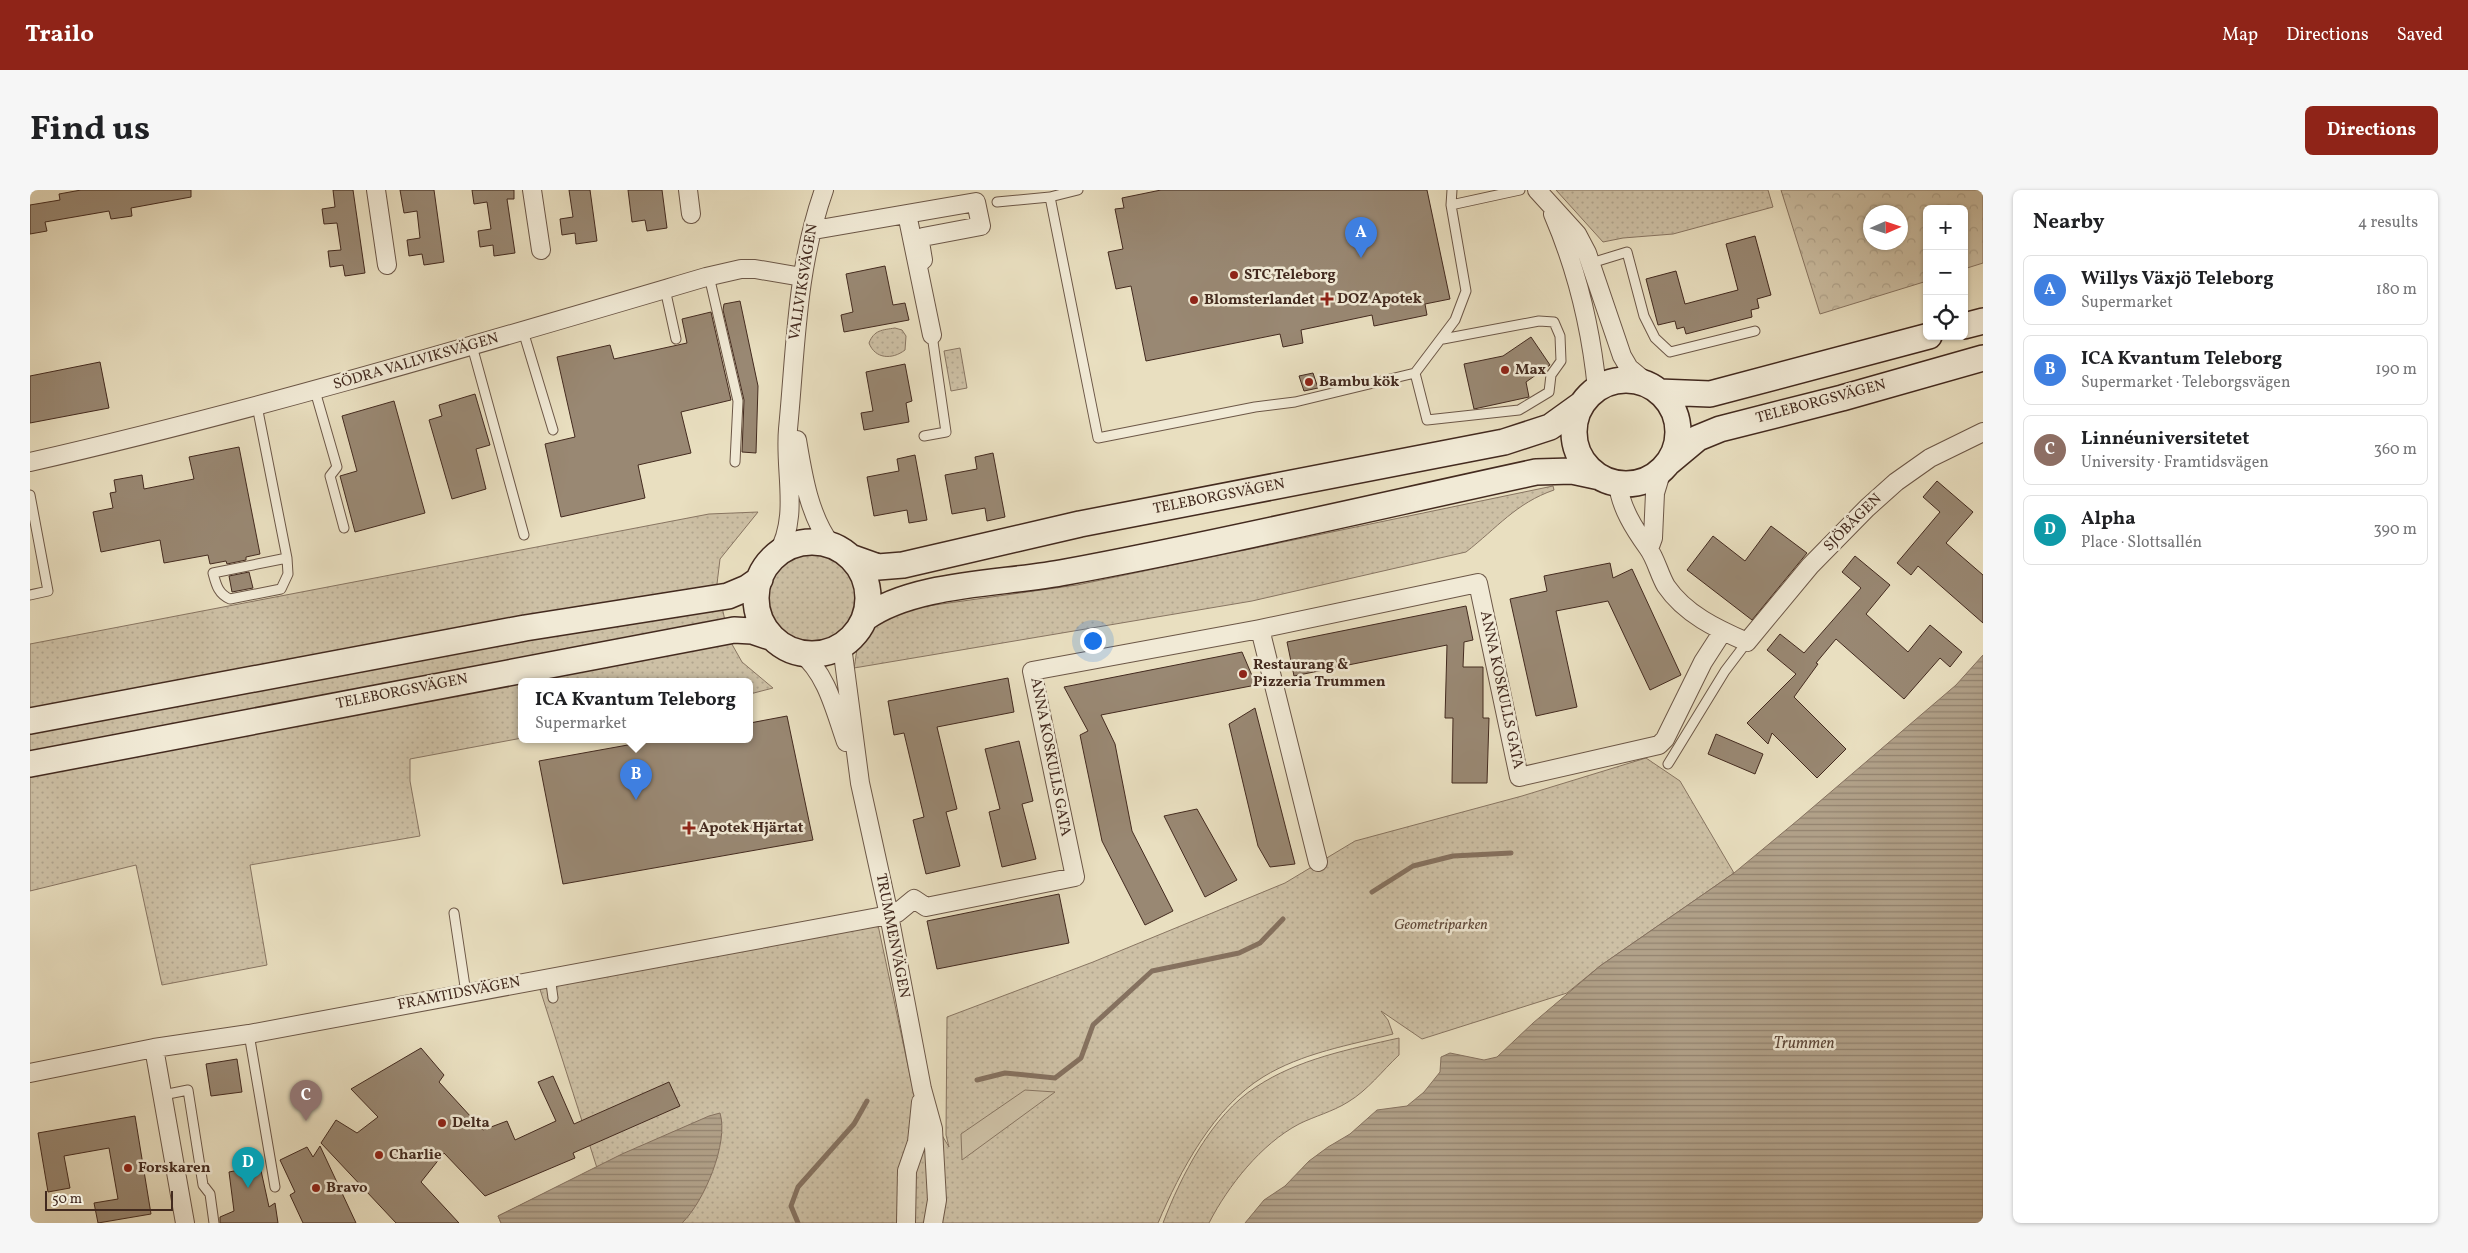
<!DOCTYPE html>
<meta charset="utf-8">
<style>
:root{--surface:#fff;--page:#f6f6f6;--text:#202124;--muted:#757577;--line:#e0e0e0;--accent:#8f2418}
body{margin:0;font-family:Vollkorn,serif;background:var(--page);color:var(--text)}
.controls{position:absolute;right:15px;top:15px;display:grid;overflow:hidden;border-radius:8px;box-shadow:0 1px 4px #0004}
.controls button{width:45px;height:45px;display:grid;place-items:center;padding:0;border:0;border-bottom:1px solid var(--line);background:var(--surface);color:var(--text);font:25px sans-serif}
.compass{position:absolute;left:1833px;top:15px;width:45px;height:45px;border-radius:50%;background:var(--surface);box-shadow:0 1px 4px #0004;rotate:87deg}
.scale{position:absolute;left:15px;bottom:12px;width:128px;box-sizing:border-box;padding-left:5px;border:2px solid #432a1f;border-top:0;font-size:14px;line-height:18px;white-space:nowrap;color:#432a1f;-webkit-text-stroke:4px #f1ead6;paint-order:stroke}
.you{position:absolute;left:1062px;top:450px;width:18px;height:18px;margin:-12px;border:4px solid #fff;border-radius:50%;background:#1a73e8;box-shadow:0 0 0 8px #1a73e833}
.badge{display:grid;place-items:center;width:32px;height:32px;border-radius:50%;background:var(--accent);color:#fff;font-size:16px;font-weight:700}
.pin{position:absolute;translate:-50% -41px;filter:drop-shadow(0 1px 2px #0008)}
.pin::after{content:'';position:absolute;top:26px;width:18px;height:15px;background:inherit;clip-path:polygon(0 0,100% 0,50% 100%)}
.popup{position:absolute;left:488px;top:488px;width:235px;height:65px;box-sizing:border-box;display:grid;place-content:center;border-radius:8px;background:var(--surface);filter:drop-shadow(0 1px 4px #0005);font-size:16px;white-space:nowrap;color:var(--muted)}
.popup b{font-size:19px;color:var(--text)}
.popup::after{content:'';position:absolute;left:50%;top:100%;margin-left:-10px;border:10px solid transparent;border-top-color:var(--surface)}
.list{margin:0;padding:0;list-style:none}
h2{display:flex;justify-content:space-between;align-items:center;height:65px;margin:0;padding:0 20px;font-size:21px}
h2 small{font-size:16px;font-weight:400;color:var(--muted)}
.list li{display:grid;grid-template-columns:32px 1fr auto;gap:15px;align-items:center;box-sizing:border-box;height:70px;margin:0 10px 10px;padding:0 10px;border:1px solid var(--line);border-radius:8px}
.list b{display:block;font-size:19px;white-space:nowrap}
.list p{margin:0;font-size:16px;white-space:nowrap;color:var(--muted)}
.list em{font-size:16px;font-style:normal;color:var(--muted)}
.icon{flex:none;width:28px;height:28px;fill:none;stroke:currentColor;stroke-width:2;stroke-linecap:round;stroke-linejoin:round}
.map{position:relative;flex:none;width:1953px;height:1033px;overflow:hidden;border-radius:8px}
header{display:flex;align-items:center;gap:30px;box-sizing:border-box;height:70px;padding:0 25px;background:var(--accent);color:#fff}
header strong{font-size:24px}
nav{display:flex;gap:28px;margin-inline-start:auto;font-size:18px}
.intro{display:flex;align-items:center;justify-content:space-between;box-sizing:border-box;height:120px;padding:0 30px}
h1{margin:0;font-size:35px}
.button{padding:12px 22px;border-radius:8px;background:var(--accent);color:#fff;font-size:18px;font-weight:700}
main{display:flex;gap:30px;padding:0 30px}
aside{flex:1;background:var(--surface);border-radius:8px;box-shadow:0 1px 4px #0004}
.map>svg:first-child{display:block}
.grass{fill:url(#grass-dots);stroke:#887562}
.forest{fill:url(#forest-crowns);stroke:#887562;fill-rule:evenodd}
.pitch{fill:#cdc0a5;stroke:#887562}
.water{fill:url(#water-rules);stroke:#85715f}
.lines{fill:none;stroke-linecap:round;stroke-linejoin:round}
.stream{stroke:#85715f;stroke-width:5}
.building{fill:#998873;stroke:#432a1f}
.service-casing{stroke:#6c5747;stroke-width:11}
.minor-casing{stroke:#6c5747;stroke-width:20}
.secondary-casing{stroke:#432a1f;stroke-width:28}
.service{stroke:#f1ead6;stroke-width:9}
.minor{stroke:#f1ead6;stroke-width:18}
.secondary{stroke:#f1ead6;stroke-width:25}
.poi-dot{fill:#8f2418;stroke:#f1ead6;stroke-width:2}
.labels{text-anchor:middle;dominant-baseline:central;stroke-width:5;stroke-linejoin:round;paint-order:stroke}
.poi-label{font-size:15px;font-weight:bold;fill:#432a1f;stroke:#f1ead6;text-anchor:start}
.street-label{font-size:15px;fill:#432a1f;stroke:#f1ead6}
.park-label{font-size:15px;font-style:italic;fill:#5f483a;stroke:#f1ead6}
.water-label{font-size:16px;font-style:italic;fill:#5e483a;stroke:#f1ead6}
</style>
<header>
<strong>Trailo</strong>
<nav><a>Map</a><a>Directions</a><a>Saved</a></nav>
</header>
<div class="intro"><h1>Find us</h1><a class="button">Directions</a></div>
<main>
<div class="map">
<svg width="1953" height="1033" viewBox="0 0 1953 1033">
<defs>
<pattern id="grass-dots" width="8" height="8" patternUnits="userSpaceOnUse" patternTransform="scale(1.25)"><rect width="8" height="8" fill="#cdc0a5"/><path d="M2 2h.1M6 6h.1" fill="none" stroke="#b1a58e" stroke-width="1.8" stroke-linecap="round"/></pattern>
<pattern id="forest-crowns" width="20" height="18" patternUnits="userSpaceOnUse" patternTransform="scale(1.25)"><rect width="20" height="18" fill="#cdc0a5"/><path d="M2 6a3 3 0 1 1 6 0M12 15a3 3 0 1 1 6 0" fill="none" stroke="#b1a58e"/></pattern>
<pattern id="water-rules" width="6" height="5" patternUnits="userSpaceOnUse" patternTransform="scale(1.25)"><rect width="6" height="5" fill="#b1a189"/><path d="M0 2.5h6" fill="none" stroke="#92836f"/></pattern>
</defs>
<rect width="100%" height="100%" fill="#e9dfc0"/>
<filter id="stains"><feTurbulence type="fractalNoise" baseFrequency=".004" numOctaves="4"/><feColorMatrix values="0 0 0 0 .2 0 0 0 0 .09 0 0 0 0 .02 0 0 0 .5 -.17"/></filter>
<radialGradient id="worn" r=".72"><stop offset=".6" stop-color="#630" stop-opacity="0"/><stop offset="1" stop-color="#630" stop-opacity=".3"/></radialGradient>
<path class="grass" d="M 1526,0 L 1738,0 L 1743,17 L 1643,44 L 1593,48 L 1573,52 Z
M 865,138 L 872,140 L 876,146 L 875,160 C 862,170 845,169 839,153 C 844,140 852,140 865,138 Z
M 930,158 L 937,198 L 921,201 L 914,161 Z
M 1523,296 L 1524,300 C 1486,313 1467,338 1436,362 L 1222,411 L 824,478 C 826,470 826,457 830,451 C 844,429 867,422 890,417 L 1047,395 Z
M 728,322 L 690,369 L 687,394 L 699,449 L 712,472 L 743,498 L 720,504 L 720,491 L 492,491 L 492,548 L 380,569 L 380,591 L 390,646 L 220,675 L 237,775 L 132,795 L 106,675 L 0,701 L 0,454 L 679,324 Z
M737 409a46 46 0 1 1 92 0a46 46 0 1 1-92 0Z
M 1616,568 L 1650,591 L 1704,683 L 1570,776 L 1537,803 L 1392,849 L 1351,821 L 1358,830 L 1363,844 C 1320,855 1272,863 1233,887 C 1184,917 1150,981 1128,1033 L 471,1033 L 468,1026 L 567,978 L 507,790 L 848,735 L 882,895 L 919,957 L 916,945 L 917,827 L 1063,772 L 1255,693 L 1325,651 L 1492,606 Z
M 1369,848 L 1369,865 C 1352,881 1338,900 1318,912 C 1302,922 1285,926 1269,934 C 1231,954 1198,996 1179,1033 L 1133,1033 C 1151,986 1182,925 1226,897 C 1268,869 1320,859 1369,848 Z"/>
<path class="forest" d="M 1751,0 L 1953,0 L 1953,73 L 1934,79 L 1934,19 L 1897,19 L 1897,91 L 1790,124 ZM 1840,22 L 1870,22 L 1870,52 L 1840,52 Z"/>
<path class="pitch" d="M 995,900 L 1025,902 L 932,970 L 931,944 Z"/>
<path class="water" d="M 1953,465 L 1953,1033 L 1215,1033 L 1234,1010 L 1255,996 L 1279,971 L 1298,957 L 1320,944 L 1347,920 L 1377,916 L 1394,902 L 1410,882 L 1411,867 L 1420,863 L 1454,870 L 1467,867 L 1503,833 L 1570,776 L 1704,683 L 1768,630 L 1926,495 Z
M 690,923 C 699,953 674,1012 652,1033 L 471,1033 L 468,1026 L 592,964 L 679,926 Z"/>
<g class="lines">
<path class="stream" d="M 1342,702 L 1383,676 L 1423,666 L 1481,663
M 947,890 L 975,883 L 1025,888 L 1051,868 L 1063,835 L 1122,781 L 1209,763 L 1230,753 L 1253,729
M 768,1033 L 761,1016 L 768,997 L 824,934 L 837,911"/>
</g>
<path class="building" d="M 51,0 L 161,0 L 161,7 L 101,18 L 102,26 L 81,29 L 79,21 L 15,32 L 17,41 L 0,44 L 0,15 L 30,10 L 29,4 Z
M 303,0 L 323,0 L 335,83 L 315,86 L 313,75 L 300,77 L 298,61 L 311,60 L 307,33 L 294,34 L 292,19 L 305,17 Z
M 370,0 L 404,0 L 414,72 L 394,75 L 392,64 L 379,66 L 377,50 L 390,48 L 387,21 L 374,23 Z
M 442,0 L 484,0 L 484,9 L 477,9 L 485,63 L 464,66 L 463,55 L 450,57 L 448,41 L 461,39 L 457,12 L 444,14 Z
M 539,0 L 560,0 L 567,51 L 546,54 L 545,43 L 532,45 L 530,29 L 543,27 Z
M 598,0 L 632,0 L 637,38 L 617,41 L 615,30 L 602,32 Z
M 1131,0 L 1397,0 L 1420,109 L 1395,114 L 1397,125 L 1344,136 L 1342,125 L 1271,140 L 1273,153 L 1253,157 L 1250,144 L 1116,171 L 1101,96 L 1086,99 L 1078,62 L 1093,59 L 1085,19 L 1094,18 L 1092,8 Z
M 1725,46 L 1741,105 L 1727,109 L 1729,118 L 1721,120 L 1722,127 L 1656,144 L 1654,137 L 1647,139 L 1645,131 L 1628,135 L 1616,89 L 1646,81 L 1655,114 L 1708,100 L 1696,54 Z
M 855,76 L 863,115 L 875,113 L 879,130 L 814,142 L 811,125 L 823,122 L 816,84 Z
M 710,111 L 728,196 L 726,263 L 712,262 L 714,210 L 693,120 L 694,114 Z
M 681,122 L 701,210 L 651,222 L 661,263 L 608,275 L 615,308 L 531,327 L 515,254 L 545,247 L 527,167 L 580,155 L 584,169 L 657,153 L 652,129 Z
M 1501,147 L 1520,175 L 1496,192 L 1499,207 L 1444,219 L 1434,174 L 1473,166 Z
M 70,172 L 79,218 L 0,233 L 0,186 Z
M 875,174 L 882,211 L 876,213 L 879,232 L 834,240 L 831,223 L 843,221 L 836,182 Z
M 1283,183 L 1288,198 L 1274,201 L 1269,186 Z
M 445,204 L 460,255 L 446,259 L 456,299 L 422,309 L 399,230 L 412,226 L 409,215 Z
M 364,211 L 395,323 L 325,342 L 310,286 L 327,281 L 312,226 Z
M 209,257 L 230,364 L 216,367 L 216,370 L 197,374 L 196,371 L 180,374 L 178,365 L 134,373 L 130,350 L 71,362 L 63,322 L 83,318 L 80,303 L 86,302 L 84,290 L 112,285 L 114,299 L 164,289 L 159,267 Z
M 963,263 L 975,327 L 957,331 L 955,318 L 922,324 L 915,285 L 947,279 L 945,267 Z
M 885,265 L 897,330 L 879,333 L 877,320 L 844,326 L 837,287 L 869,281 L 867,269 Z
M 1907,291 L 1943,322 L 1916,353 L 1953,385 L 1953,433 L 1888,376 L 1881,385 L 1867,373 L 1910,322 L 1893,307 Z
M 1741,336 L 1777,363 L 1722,430 L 1657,380 L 1683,346 L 1715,371 Z
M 1825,366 L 1860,395 L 1836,424 L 1878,462 L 1900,435 L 1932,462 L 1920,477 L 1910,468 L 1874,509 L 1806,449 L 1786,473 L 1788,474 L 1764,507 L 1816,559 L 1787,588 L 1742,543 L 1738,554 L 1717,533 L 1766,484 L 1737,460 L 1750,444 L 1774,463 L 1831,398 L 1812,382 Z
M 1580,373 L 1583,388 L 1602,379 L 1651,485 L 1620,500 L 1578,411 L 1526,421 L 1547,517 L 1506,526 L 1480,409 L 1517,401 L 1514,386 Z
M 219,382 L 223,398 L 202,402 L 199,386 Z
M 1436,416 L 1443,450 L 1434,452 L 1433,477 L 1453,477 L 1453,528 L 1459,528 L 1457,593 L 1422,593 L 1423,528 L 1415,528 L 1417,455 L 1264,486 L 1257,452 Z
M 1212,462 L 1226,495 L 1071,525 L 1085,554 L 1102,641 L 1143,721 L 1115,735 L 1072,651 L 1050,545 L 1058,541 L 1034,497 Z
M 978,488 L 984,522 L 907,537 L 927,619 L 916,622 L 930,676 L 896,684 L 883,630 L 894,627 L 874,543 L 864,545 L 858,511 Z
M 1225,518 L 1265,674 L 1240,677 L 1228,656 L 1199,534 Z
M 757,526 L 783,650 L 533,694 L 509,571 L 631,549 L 720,549 L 720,533 Z
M 1686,544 L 1733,564 L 1725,584 L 1678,564 Z
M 989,551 L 1003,611 L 992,614 L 1006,669 L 972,677 L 959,622 L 970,619 L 955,559 Z
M 1167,619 L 1207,690 L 1175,707 L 1134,626 Z
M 1029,704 L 1039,753 L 907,779 L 897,731 Z
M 391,858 L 414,885 L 409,892 L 453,940 L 477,931 L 485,950 L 526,931 L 508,892 L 523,886 L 544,934 L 639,892 L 650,916 L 543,963 L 545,968 L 455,1006 L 414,963 L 391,992 L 429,1033 L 366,1033 L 291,953 L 306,930 L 327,943 L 348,927 L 321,899 Z
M 207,869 L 212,902 L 181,906 L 176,874 Z
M 105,926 L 121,1024 L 68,1033 L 64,1013 L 88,1009 L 79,958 L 34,966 L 40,998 L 18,1002 L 8,943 Z
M 290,956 L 326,1033 L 273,1033 L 260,1005 L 265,1002 L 250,970 L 277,957 L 283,967 Z
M 230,976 L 239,1017 L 245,1013 L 248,1033 L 190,1033 L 190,1027 L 204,1021 L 199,982 Z"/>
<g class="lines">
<defs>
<path id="service" d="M 1048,0 L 1020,7 L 1068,248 L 1225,217 L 1265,212 L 1385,183 L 1425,130 L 1436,101 L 1421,15 L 1422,0
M 967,12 L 1020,7
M 1421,15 L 1490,0
M 1558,74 L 1597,62 L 1614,126 L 1625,148 L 1640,162 L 1725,141
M 679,86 L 708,211 L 705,272
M 635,99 L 646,149
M 493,141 L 523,240
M 442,156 L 494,345
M 1385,183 L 1397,230 L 1489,220 L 1519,202 L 1521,185 L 1531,171 L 1530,146 L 1524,132 L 1509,131 L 1413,149
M 285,201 L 307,277 L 300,286 L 314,338
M 227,216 L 257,368 L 183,383 C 186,394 188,404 200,409 L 251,399 L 258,384 L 257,368
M 894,246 L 916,242 L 902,145
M 0,305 L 18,401 L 0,405
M 1638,574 L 1695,481 L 1717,452
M 424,723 L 436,803
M 520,786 L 523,808
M 219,844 L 245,997
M 133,905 L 158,900 L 173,995 L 180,1004 L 184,1033"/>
<path id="minor" d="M 346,0 L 357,75
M 502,0 L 511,60
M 658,0 L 661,24
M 1507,0 L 1547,44 L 1557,63 L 1592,166 L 1599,178 L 1623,198
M 877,24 L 902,145
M 1523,24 C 1547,80 1561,138 1567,199
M 784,40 L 946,12 L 951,36 L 893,47 L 890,52 L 893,70
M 767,250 C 773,286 779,325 801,355
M 0,272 C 228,220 452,153 676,87 L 711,79 L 725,79 L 772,87
M 1588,293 C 1590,317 1605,340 1618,358 C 1626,369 1629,384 1636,396 C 1655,424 1687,439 1717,452 L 1780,376 L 1837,318 L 1866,292 L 1900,268 L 1953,242
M 1619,359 L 1623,348 L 1625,303 L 1632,280
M 747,365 C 770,326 754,282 758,239 C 766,157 766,79 794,0
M 1230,439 L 1288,672
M 812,456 L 830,593 L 859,725 L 892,899 L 903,939 L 907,1010 L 903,1033
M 771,463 C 797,484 805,521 816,552
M 124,858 L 155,1033
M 0,883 L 124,858 L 219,844 L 859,725 L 867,723 L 884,709 L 896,717 L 1045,687 L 1002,481 L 1230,439 L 1448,393 L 1489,587 L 1629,555 L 1635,549 L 1673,472 L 1693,441
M 876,1033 L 877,981 L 887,952 L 891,912"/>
<path id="secondary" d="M 1934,136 L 1953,131
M1544 242a52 52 0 1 1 104 0a52 52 0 1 1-104 0Z
M 1629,202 L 1680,204 L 1899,146
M 1638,273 L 1668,248 L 1690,239 L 1812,208 L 1953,168
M726 408a56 56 0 1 1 112 0a56 56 0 1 1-112 0Z
M 820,367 L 848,377 L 873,375 L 1050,334 L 1474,252 L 1520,237 L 1552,214
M 835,428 C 885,392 976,394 1036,382 C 1193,353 1349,316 1506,282 L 1542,281 L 1570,287
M 0,531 L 495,438 L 698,406 L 717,398 L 730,389
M 0,574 L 704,440 L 722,441 L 743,448"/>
</defs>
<use href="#service" class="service-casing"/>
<use href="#minor" class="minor-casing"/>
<use href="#secondary" class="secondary-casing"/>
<use href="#service" class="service"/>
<use href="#minor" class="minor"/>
<use href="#secondary" class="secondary"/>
</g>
<g class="poi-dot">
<circle cx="1204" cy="85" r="5"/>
<path d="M1294.5 101.5h5v5h5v5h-5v5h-5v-5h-5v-5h5z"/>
<circle cx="1164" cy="110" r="5"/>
<circle cx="1475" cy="180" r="5"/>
<circle cx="1279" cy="192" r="5"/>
<circle cx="1213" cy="484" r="5"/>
<path d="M656.5 630.5h5v5h5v5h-5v5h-5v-5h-5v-5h5z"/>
<circle cx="412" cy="933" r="5"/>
<circle cx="349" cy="965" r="5"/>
<circle cx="98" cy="978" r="5"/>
<circle cx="286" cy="998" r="5"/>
</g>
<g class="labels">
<g class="poi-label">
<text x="1214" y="85">STC Teleborg</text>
<text x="1307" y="109">DOZ Apotek</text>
<text x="1174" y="110">Blomsterlandet</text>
<text x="1485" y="180">Max</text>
<text x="1289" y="192">Bambu kök</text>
<text x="1223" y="475">Restaurang &amp;<tspan x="1223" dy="17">Pizzeria Trummen</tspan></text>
<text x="669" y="638">Apotek Hjärtat</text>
<text x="422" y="933">Delta</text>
<text x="359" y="965">Charlie</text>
<text x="108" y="978">Forskaren</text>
<text x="296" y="998">Bravo</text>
</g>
<g class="street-label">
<text transform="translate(774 92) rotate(-81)">VALLVIKSVÄGEN</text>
<text transform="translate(386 172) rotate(-16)">SÖDRA VALLVIKSVÄGEN</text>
<text transform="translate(1791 212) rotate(-15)">TELEBORGSVÄGEN</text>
<text transform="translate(1189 307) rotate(-11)">TELEBORGSVÄGEN</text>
<text transform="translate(1823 333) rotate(-45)">SJÖBÅGEN</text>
<text transform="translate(1471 500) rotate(78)">ANNA KOSKULLS GATA</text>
<text transform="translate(372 502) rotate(-11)">TELEBORGSVÄGEN</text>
<text transform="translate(1020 567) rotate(79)">ANNA KOSKULLS GATA</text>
<text transform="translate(862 746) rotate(79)">TRUMMENVÄGEN</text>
<text transform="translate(429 804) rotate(-11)">FRAMTIDSVÄGEN</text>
</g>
<g class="park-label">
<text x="1411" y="735">Geometriparken</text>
</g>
<g class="water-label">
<text x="1774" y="854">Trummen</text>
</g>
</g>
<rect width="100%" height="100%" filter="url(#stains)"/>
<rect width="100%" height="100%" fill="url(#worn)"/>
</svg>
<div class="controls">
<button>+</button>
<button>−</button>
<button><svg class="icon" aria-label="locate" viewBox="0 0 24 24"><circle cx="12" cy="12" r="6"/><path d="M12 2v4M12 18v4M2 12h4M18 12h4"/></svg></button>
</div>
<svg class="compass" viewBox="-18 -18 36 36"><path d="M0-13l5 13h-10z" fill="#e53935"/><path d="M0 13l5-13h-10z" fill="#757577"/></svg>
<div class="scale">50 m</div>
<div class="you"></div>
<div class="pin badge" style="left:1331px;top:68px;background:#3f7fe0">A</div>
<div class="pin badge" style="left:606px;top:610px;background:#3f7fe0">B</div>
<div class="popup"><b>ICA Kvantum Teleborg</b>Supermarket</div>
<div class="pin badge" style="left:276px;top:931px;background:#8d6e63">C</div>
<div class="pin badge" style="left:218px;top:998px;background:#0f9aa8">D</div>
</div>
<aside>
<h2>Nearby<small>4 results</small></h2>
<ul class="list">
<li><span class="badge" style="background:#3f7fe0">A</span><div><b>Willys Växjö Teleborg</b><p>Supermarket</p></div><em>180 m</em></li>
<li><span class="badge" style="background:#3f7fe0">B</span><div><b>ICA Kvantum Teleborg</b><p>Supermarket · Teleborgsvägen</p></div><em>190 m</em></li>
<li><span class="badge" style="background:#8d6e63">C</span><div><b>Linnéuniversitetet</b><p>University · Framtidsvägen</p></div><em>360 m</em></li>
<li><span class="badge" style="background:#0f9aa8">D</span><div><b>Alpha</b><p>Place · Slottsallén</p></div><em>390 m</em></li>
</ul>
</aside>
</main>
